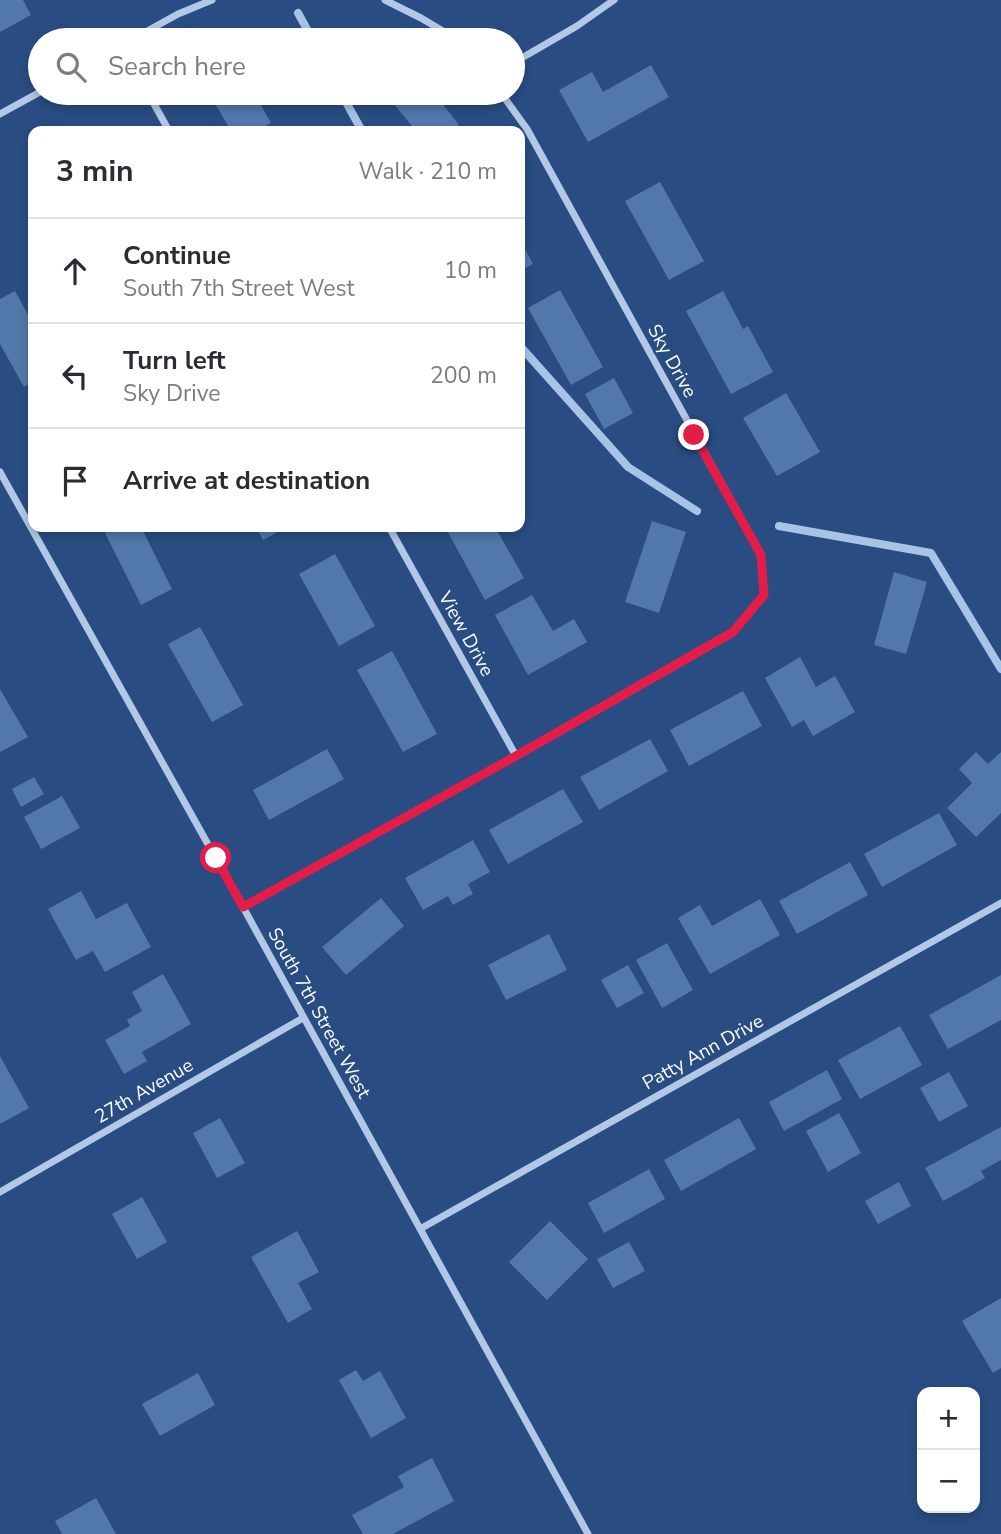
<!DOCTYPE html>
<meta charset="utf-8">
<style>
:root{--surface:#fff;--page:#f7f7f7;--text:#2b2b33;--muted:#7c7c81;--line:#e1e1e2}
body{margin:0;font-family:"Nunito Sans",sans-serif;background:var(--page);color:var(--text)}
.controls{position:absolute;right:21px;bottom:21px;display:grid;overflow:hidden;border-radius:14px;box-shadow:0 4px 10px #0003}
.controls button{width:63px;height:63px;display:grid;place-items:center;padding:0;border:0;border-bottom:2px solid var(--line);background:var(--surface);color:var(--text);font:35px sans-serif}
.stop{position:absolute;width:21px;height:21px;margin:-16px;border:5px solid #e11d48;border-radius:50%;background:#fff}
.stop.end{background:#e11d48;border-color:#fff;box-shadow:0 2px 7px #0008}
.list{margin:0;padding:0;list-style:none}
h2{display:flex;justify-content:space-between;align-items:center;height:91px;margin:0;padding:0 28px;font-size:30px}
h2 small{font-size:23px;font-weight:400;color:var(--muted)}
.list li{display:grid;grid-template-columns:46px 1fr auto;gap:21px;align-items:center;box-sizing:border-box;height:105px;padding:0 28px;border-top:2px solid var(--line)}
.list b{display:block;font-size:26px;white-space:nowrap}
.list p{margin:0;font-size:23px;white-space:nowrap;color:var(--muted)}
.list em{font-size:23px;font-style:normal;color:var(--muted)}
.icon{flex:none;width:38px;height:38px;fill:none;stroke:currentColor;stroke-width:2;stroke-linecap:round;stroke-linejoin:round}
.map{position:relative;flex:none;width:1001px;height:1534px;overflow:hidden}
.search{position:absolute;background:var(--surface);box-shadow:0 4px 10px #0003;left:28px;top:28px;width:497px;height:77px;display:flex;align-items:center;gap:18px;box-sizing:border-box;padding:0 24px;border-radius:38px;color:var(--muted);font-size:26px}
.panel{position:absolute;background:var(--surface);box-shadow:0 4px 10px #0003;left:28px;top:126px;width:497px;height:406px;border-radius:14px}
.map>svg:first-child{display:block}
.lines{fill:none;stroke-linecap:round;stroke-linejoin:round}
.stream{stroke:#a7c3e6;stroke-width:8}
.building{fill:#5277aa}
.street{stroke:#b2c8e6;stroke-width:7}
.route{stroke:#e11d48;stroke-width:9}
.labels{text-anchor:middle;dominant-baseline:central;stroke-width:5;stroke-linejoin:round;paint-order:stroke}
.street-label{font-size:19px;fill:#fff;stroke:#294d82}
</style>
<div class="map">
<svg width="1001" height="1534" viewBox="0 0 1001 1534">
<rect width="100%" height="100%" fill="#294d82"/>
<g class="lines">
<path class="stream" d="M 298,13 L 313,40
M 341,93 L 362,131
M 520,346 L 628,467 L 697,511
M 779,526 L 931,553 L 1001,669"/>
</g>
<path class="building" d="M 0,0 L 23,0 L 31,15 L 0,32 Z
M 651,65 L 669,97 L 588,142 L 559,90 L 592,72 L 603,92 Z
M 209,93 L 254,93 L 271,123 L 256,131 L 231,131 Z
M 385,93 L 434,93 L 459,125 L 451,131 L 416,131 Z
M 660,182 L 704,261 L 669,280 L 625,201 Z
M 520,240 L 533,264 L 520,271 Z
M 560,290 L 603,367 L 571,385 L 528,308 Z
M 15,291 L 33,324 L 33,381 L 24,387 L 0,344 L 0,299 Z
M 723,291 L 743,329 L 748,326 L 773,372 L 731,394 L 686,311 Z
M 614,378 L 633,413 L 604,429 L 585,394 Z
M 786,393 L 820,452 L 777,476 L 743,418 Z
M 652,521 L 686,532 L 659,613 L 625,602 Z
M 117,527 L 141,527 L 172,589 L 141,605 L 105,533 Z
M 256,527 L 287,527 L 263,540 Z
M 445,527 L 495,527 L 524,578 L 485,600 Z
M 335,554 L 375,626 L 339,646 L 299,574 Z
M 894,572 L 927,582 L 906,654 L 874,645 Z
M 532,595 L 553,631 L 574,619 L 587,642 L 528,675 L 495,615 Z
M 200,627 L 243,705 L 212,722 L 168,644 Z
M 392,651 L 437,734 L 403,752 L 357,670 Z
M 800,657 L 816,687 L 835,676 L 855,712 L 813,736 L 804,720 L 792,727 L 765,678 Z
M 0,689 L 28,737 L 0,752 Z
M 743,691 L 762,726 L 689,766 L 670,730 Z
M 650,739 L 668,771 L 599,810 L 580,777 Z
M 327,749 L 344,779 L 269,820 L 253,790 Z
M 976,752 L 988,764 L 1001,752 L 1001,813 L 976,837 L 947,808 L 972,783 L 959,769 Z
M 34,777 L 44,794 L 21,807 L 12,789 Z
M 563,789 L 583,822 L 508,864 L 489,830 Z
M 62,796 L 80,828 L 41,849 L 24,817 Z
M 939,813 L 957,845 L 882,887 L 864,854 Z
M 473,840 L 490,872 L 468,884 L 473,894 L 453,905 L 448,896 L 423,910 L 405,878 Z
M 850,862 L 868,895 L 797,934 L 779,901 Z
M 81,891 L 96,919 L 127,903 L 151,947 L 105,972 L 93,951 L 76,960 L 48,909 Z
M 381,898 L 404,926 L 346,975 L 322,947 Z
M 760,899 L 780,935 L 710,974 L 678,918 L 700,905 L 712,926 Z
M 549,934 L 567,970 L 506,1000 L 488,965 Z
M 667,943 L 693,990 L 662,1008 L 636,960 Z
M 628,965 L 644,993 L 617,1008 L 601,980 Z
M 163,974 L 191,1024 L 142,1052 L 147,1061 L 124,1074 L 105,1040 L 130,1026 L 127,1020 L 142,1011 L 132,992 Z
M 1001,975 L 1001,1020 L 948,1049 L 929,1015 Z
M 900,1026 L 922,1065 L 860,1099 L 838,1060 Z
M 0,1056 L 29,1108 L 0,1124 Z
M 827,1070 L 842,1099 L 784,1131 L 769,1102 Z
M 949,1072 L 968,1106 L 939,1122 L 920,1088 Z
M 839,1113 L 861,1153 L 828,1172 L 806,1131 Z
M 220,1118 L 245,1163 L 217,1178 L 193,1133 Z
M 739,1118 L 756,1149 L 681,1191 L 664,1160 Z
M 1001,1127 L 1001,1160 L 981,1171 L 985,1178 L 943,1201 L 925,1168 Z
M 649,1169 L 665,1199 L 604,1233 L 588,1203 Z
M 899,1182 L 911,1206 L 878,1224 L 865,1201 Z
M 142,1197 L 167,1242 L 137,1259 L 112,1214 Z
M 550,1221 L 588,1259 L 547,1300 L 509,1262 Z
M 297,1231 L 319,1272 L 298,1283 L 312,1309 L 288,1323 L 251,1257 Z
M 629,1242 L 645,1271 L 613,1288 L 597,1259 Z
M 1001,1298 L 1001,1368 L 993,1373 L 962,1321 Z
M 356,1370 L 363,1381 L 380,1371 L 406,1418 L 371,1438 L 339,1380 Z
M 198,1373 L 215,1405 L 160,1436 L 142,1404 Z
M 432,1458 L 454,1501 L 393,1534 L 363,1534 L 352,1515 L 404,1487 L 398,1476 Z
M 96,1498 L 116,1534 L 62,1534 L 55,1521 Z"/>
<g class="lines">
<path class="street" d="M 385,0 L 421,18 L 458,40
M 131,40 L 178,14 L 212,0
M 513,63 L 577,26 L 614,0
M 148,93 L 169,131
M 0,114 L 40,92
M 0,472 L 243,907 L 588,1534
M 389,527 L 516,756
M 243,907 L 516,756 L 733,632 L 764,595 L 761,555 L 527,129 L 501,93
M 0,1192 L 303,1018
M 420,1229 L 1001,903"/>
</g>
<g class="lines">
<path class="route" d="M 216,858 L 243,907 L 516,756 L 733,632 L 764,595 L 761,555 L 694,435"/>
</g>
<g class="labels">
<g class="street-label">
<text transform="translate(672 361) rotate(61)">Sky Drive</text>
<text transform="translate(466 634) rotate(61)">View Drive</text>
<text transform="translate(319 1013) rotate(61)">South 7th Street West</text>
<text transform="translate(703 1052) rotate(-29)">Patty Ann Drive</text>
<text transform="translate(144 1091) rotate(-30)">27th Avenue</text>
</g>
</g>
</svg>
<div class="controls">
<button>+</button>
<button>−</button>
</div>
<div class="stop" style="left:216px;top:858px"></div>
<div class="stop end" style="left:694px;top:435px"></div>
<div class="search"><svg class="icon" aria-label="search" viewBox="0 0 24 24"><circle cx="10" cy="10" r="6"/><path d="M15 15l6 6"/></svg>Search here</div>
<section class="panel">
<h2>3 min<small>Walk · 210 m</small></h2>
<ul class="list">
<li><svg class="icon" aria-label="ahead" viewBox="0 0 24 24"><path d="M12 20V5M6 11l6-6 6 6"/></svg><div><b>Continue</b><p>South 7th Street West</p></div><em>10 m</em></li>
<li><svg class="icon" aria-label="left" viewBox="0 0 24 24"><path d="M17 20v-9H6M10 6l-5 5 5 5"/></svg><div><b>Turn left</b><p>Sky Drive</p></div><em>200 m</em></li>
<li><svg class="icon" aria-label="arrive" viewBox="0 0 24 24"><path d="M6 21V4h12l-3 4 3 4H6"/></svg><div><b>Arrive at destination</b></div></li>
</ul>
</section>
</div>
